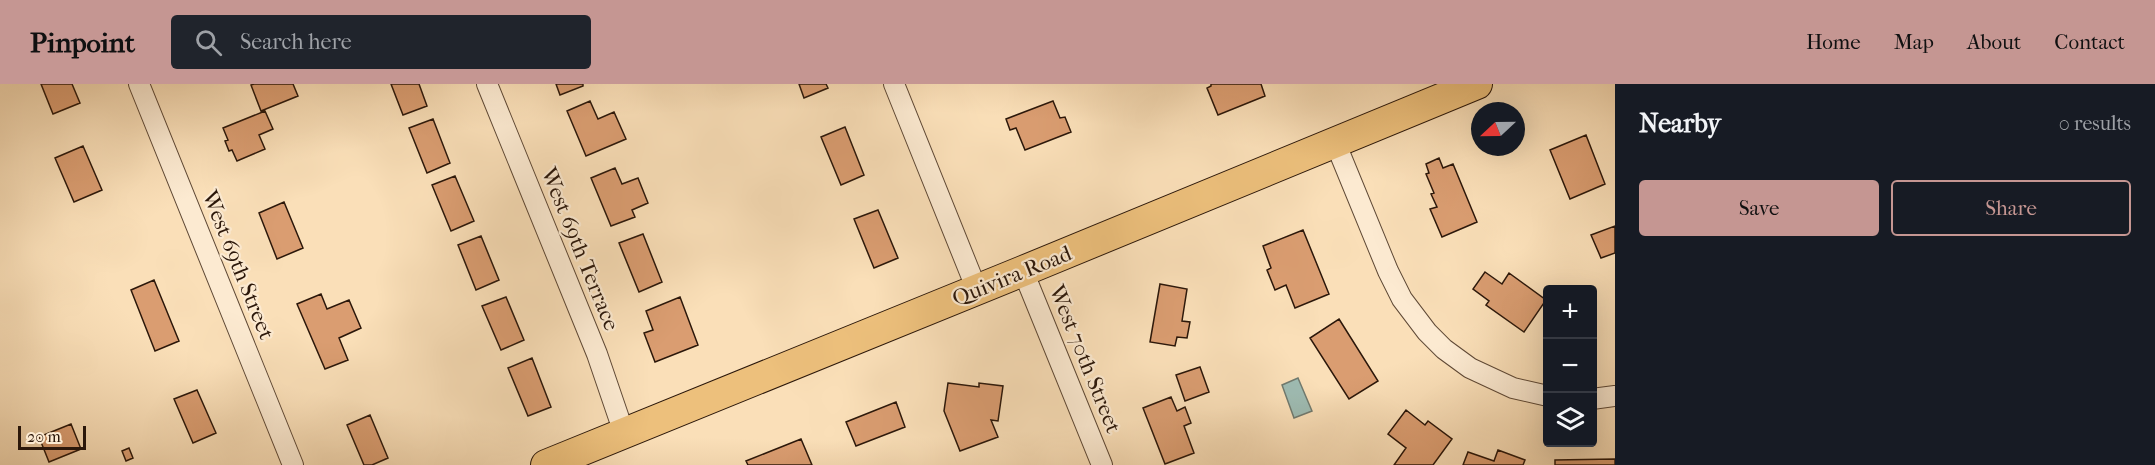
<!DOCTYPE html>
<meta charset="utf-8">
<style>
:root{--surface:#171b24;--page:#20242c;--text:#f1f3f6;--muted:#9ea1a6;--line:#363941;--accent:#c59692}
body{margin:0;font-family:"IM FELL French Canon",serif;background:var(--page);color:var(--text)}
.controls{position:absolute;right:18px;bottom:18px;display:grid;overflow:hidden;border-radius:6px;box-shadow:0 6px 24px #0002}
.controls button{width:54px;height:54px;display:grid;place-items:center;padding:0;border:0;border-bottom:2px solid var(--line);background:var(--surface);color:var(--text);font:30px sans-serif}
.compass{position:absolute;left:1471px;top:18px;width:54px;height:54px;border-radius:50%;background:var(--surface);box-shadow:0 6px 24px #0002;rotate:248deg}
.scale{position:absolute;left:18px;bottom:15px;width:68px;box-sizing:border-box;padding-left:6px;border:3px solid #2b170a;border-top:0;font-size:16px;line-height:21px;white-space:nowrap;color:#2b170a;-webkit-text-stroke:4px #fcead1;paint-order:stroke}
.list{margin:0;padding:0;list-style:none}
h2{display:flex;justify-content:space-between;align-items:center;height:78px;margin:0;padding:0 24px;font-size:26px}
h2 small{font-size:20px;font-weight:400;color:var(--muted)}
.actions{display:flex;gap:12px;padding:18px 24px}
.actions a{flex:1;padding:14px 0;border:2px solid var(--accent);border-radius:6px;text-align:center;font-size:21px;color:var(--accent)}
.actions .main{background:var(--accent);color:#111}
.icon{flex:none;width:33px;height:33px;fill:none;stroke:currentColor;stroke-width:2;stroke-linecap:round;stroke-linejoin:round}
.map{position:relative;flex:none;width:1615px;height:381px;overflow:hidden}
header{display:flex;align-items:center;gap:36px;box-sizing:border-box;height:84px;padding:0 30px;background:var(--accent);color:#111}
header strong{font-size:28px}
nav{display:flex;gap:33px;margin-inline-start:auto;font-size:21px}
.search{width:420px;height:54px;background:var(--page);display:flex;align-items:center;gap:15px;box-sizing:border-box;padding:0 21px;border-radius:6px;color:var(--muted);font-size:22px}
main{display:flex}
aside{flex:1;background:var(--surface)}
.map>svg:first-child{display:block}
.water{fill:#9ebcb3;stroke:#707a6f;stroke-width:1.5}
.building{fill:#da9d71;stroke:#2b170a;stroke-width:1.5}
.lines{fill:none;stroke-linecap:round;stroke-linejoin:round}
.minor-casing{stroke:#5f4936;stroke-width:22}
.primary-casing{stroke:#2b170a;stroke-width:32}
.minor{stroke:#fcead1;stroke-width:20}
.primary{stroke:#edc07c;stroke-width:30}
.labels{text-anchor:middle;dominant-baseline:central;stroke-width:4.5;stroke-linejoin:round;paint-order:stroke}
.street-label{font-size:22px;fill:#2b170a;stroke:#fcead1}
</style>
<header>
<strong>Pinpoint</strong>
<div class="search"><svg class="icon" aria-label="search" viewBox="0 0 24 24"><circle cx="10" cy="10" r="6"/><path d="M15 15l6 6"/></svg>Search here</div>
<nav><a>Home</a><a>Map</a><a>About</a><a>Contact</a></nav>
</header>
<main>
<div class="map">
<svg width="1615" height="381" viewBox="0 0 1615 381">
<rect width="100%" height="100%" fill="#fadfb8"/>
<filter id="stains"><feTurbulence type="fractalNoise" baseFrequency=".00333" numOctaves="4"/><feColorMatrix values="0 0 0 0 .2 0 0 0 0 .09 0 0 0 0 .02 0 0 0 .5 -.17"/></filter>
<radialGradient id="worn" r=".72"><stop offset=".6" stop-color="#630" stop-opacity="0"/><stop offset="1" stop-color="#630" stop-opacity=".3"/></radialGradient>
<path class="water" d="M 1298,294 L 1312,327 L 1294,334 L 1282,301 Z"/>
<path class="building" d="M 41,0 L 72,0 L 80,19 L 53,30 Z
M 254,0 L 293,0 L 298,12 L 261,27 L 251,1 Z
M 391,0 L 419,0 L 427,22 L 403,31 Z
M 556,0 L 583,0 L 583,2 L 560,11 Z
M 799,0 L 826,0 L 828,4 L 804,14 Z
M 1211,0 L 1261,0 L 1265,12 L 1218,31 L 1207,4 L 1211,2 Z
M 590,17 L 598,35 L 614,28 L 626,55 L 586,72 L 567,27 Z
M 1053,17 L 1060,34 L 1065,33 L 1071,48 L 1025,66 L 1016,44 L 1010,46 L 1006,35 Z
M 265,27 L 273,45 L 259,51 L 265,65 L 237,77 L 232,66 L 229,67 L 225,57 L 228,56 L 223,44 Z
M 433,35 L 450,79 L 427,89 L 409,44 Z
M 845,43 L 864,91 L 841,101 L 821,53 Z
M 1586,51 L 1605,100 L 1570,115 L 1550,66 Z
M 83,62 L 102,106 L 74,118 L 55,74 Z
M 1439,74 L 1443,84 L 1453,80 L 1477,138 L 1442,153 L 1430,125 L 1437,123 L 1431,110 L 1434,109 L 1426,90 L 1429,89 L 1426,80 Z
M 615,84 L 622,100 L 638,94 L 648,119 L 632,126 L 635,133 L 611,142 L 591,94 Z
M 455,92 L 474,137 L 451,147 L 432,101 Z
M 284,118 L 303,164 L 277,175 L 259,129 Z
M 878,126 L 898,174 L 874,184 L 854,135 Z
M 1615,142 L 1615,169 L 1601,174 L 1591,151 Z
M 1303,146 L 1329,210 L 1295,224 L 1286,201 L 1275,206 L 1267,186 L 1271,184 L 1263,162 Z
M 643,150 L 662,198 L 639,208 L 619,159 Z
M 481,152 L 499,196 L 476,206 L 458,161 Z
M 1485,188 L 1502,200 L 1509,189 L 1546,216 L 1524,248 L 1486,221 L 1489,217 L 1473,205 Z
M 154,196 L 179,257 L 155,267 L 131,206 Z
M 1160,200 L 1187,205 L 1182,237 L 1190,238 L 1187,254 L 1177,253 L 1175,262 L 1150,258 Z
M 321,210 L 327,225 L 349,216 L 361,244 L 339,254 L 348,276 L 325,285 L 297,220 Z
M 506,213 L 524,256 L 501,266 L 482,222 Z
M 680,213 L 698,261 L 655,278 L 644,249 L 653,246 L 646,227 Z
M 1339,235 L 1378,297 L 1349,315 L 1310,254 Z
M 532,274 L 551,323 L 528,332 L 508,284 Z
M 1200,283 L 1209,308 L 1185,317 L 1176,291 Z
M 948,299 L 979,303 L 979,299 L 1003,302 L 998,337 L 991,336 L 998,353 L 960,367 L 944,327 Z
M 197,306 L 216,349 L 193,359 L 174,315 Z
M 1171,313 L 1177,327 L 1185,323 L 1191,339 L 1184,342 L 1194,369 L 1165,380 L 1143,324 Z
M 896,318 L 905,343 L 856,362 L 846,338 Z
M 1406,326 L 1425,341 L 1428,337 L 1452,355 L 1433,381 L 1394,381 L 1406,364 L 1388,350 Z
M 370,331 L 388,374 L 372,381 L 364,381 L 347,341 Z
M 71,340 L 81,365 L 49,378 L 39,353 Z
M 801,355 L 812,381 L 748,381 L 746,377 Z
M 129,364 L 133,374 L 126,377 L 122,367 Z
M 1498,366 L 1525,376 L 1523,381 L 1463,381 L 1468,368 L 1494,377 Z
M 1615,375 L 1615,381 L 1555,381 L 1555,376 Z"/>
<g class="lines">
<defs>
<path id="minor" d="M 139,0 L 293,381
M 487,0 L 597,270 L 624,349
M 894,0 L 977,206
M 1335,58 L 1388,187 L 1402,215 L 1427,248 L 1444,265 L 1470,284 L 1513,304 L 1548,312
M 1023,187 L 1102,381
M 1592,315 L 1615,312"/>
<path id="primary" d="M 546,381 L 1023,187 L 1477,0"/>
</defs>
<use href="#minor" class="minor-casing"/>
<use href="#primary" class="primary-casing"/>
<use href="#minor" class="minor"/>
<use href="#primary" class="primary"/>
</g>
<g class="labels">
<g class="street-label">
<text transform="translate(580 165) rotate(68)">West 69th Terrace</text>
<text transform="translate(238 181) rotate(68)">West 69th Street</text>
<text transform="translate(1012 192) rotate(-22)">Quivira Road</text>
<text transform="translate(1085 275) rotate(68)">West 70th Street</text>
</g>
</g>
<rect width="100%" height="100%" filter="url(#stains)"/>
<rect width="100%" height="100%" fill="url(#worn)"/>
</svg>
<div class="controls">
<button>+</button>
<button>−</button>
<button><svg class="icon" aria-label="layers" viewBox="0 0 24 24"><path d="M12 4l9 5-9 5-9-5zM3 14l9 5 9-5"/></svg></button>
</div>
<svg class="compass" viewBox="-18 -18 36 36"><path d="M0-13l5 13h-10z" fill="#e53935"/><path d="M0 13l5-13h-10z" fill="#9ea1a6"/></svg>
<div class="scale">20 m</div>
</div>
<aside>
<h2>Nearby<small>0 results</small></h2>
<ul class="list">
</ul>
<div class="actions"><a class="main">Save</a><a>Share</a></div>
</aside>
</main>
